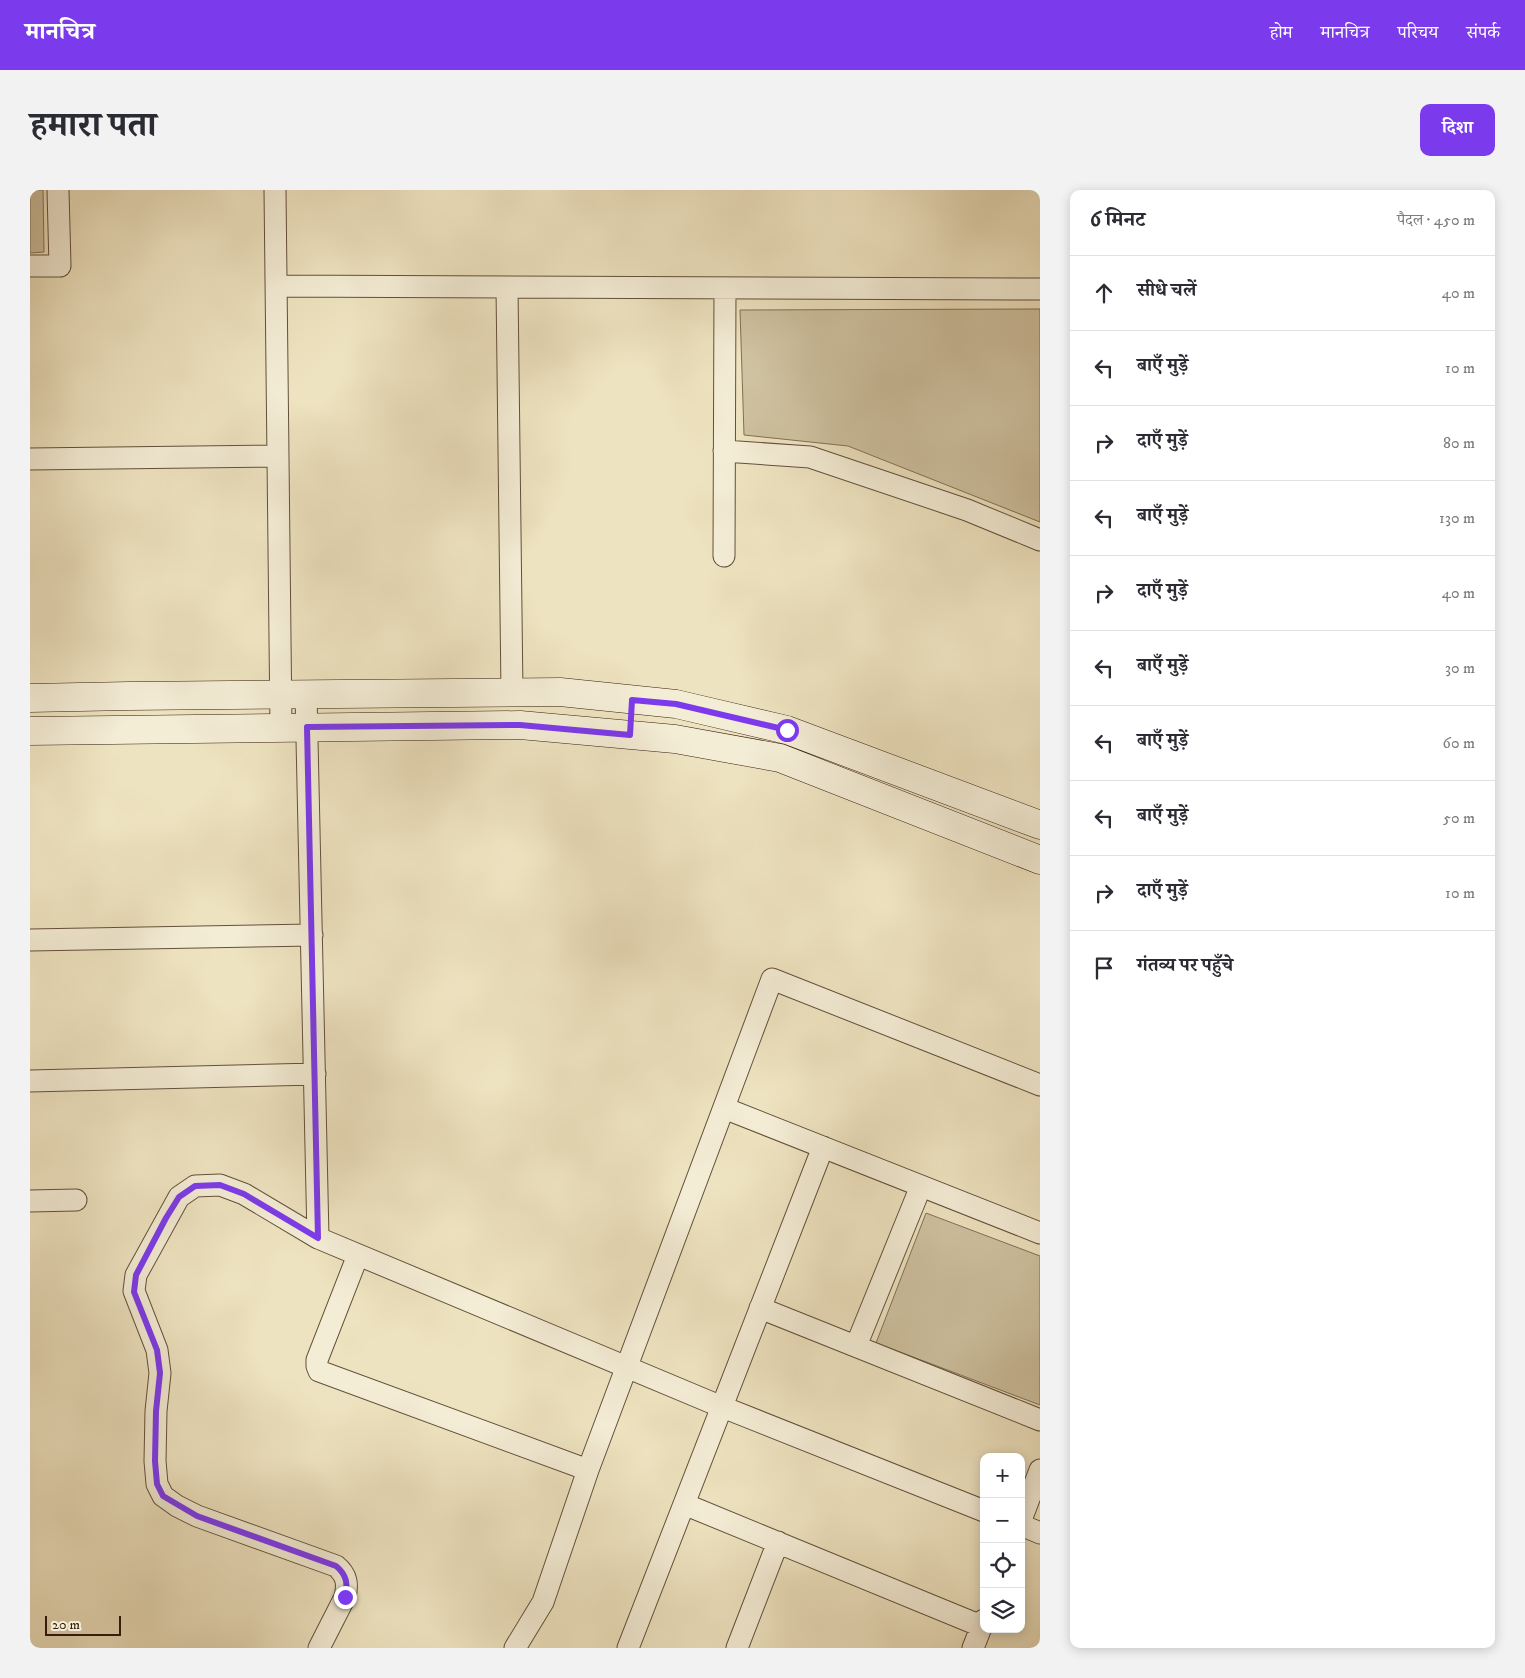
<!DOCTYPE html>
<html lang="hi">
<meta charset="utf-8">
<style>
:root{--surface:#fff;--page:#f2f2f3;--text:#2b2b33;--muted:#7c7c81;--line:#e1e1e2;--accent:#7c3aed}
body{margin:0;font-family:"IM FELL DW Pica","Noto Serif Devanagari",serif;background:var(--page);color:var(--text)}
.controls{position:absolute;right:15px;bottom:15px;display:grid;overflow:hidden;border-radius:10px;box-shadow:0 2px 12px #0003}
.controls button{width:45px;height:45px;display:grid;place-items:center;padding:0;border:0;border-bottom:1px solid var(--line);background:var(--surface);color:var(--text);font:25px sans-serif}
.scale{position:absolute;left:15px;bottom:12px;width:76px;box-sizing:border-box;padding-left:5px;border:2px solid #351f0c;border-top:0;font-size:14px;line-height:18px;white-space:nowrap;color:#351f0c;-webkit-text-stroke:4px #f4edd6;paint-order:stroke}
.stop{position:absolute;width:15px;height:15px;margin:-11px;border:4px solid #7c3aed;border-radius:50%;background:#fff}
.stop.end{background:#7c3aed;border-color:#fff;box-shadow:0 1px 5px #0008}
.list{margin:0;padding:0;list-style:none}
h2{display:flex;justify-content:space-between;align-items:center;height:65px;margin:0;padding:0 20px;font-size:21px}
h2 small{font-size:16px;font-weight:400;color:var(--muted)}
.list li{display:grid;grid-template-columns:32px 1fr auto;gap:15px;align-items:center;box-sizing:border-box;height:75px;padding:0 20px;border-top:1px solid var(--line)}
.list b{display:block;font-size:19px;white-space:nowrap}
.list em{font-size:16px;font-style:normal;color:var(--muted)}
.icon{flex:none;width:28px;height:28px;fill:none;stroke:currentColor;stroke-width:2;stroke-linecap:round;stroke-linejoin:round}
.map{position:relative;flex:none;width:1010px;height:1458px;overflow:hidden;border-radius:10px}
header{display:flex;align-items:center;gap:30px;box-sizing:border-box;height:70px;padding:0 25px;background:var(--accent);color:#fff}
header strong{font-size:24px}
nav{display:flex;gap:28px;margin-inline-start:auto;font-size:18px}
.intro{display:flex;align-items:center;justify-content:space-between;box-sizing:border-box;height:120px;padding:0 30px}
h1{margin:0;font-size:35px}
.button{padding:12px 22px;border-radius:10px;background:var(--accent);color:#fff;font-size:18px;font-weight:700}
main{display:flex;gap:30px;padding:0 30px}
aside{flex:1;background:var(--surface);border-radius:10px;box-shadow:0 2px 12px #0003}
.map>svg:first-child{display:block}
.green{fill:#cfc2a1;stroke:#827056}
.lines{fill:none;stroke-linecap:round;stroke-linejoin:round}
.street-casing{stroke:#635039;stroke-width:23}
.secondary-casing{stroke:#351f0c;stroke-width:29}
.street{stroke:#f4edd6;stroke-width:21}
.secondary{stroke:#f4edd6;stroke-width:28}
.route{stroke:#7c3aed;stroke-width:6}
</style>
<header>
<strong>मानचित्र</strong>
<nav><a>होम</a><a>मानचित्र</a><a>परिचय</a><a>संपर्क</a></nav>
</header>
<div class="intro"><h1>हमारा पता</h1><a class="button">दिशा</a></div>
<main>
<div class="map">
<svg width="1010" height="1458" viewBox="0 0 1010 1458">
<rect width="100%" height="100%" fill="#eee3c0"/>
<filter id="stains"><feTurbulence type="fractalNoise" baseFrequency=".004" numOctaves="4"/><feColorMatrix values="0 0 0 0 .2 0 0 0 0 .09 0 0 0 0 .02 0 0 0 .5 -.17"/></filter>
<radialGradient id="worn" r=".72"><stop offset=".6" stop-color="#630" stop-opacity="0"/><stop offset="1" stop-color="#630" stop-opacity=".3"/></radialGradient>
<path class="green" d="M 0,0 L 13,0 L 14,62 L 0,63 Z
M 1010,119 L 1010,332 L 818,256 L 714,245 L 710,120 Z
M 896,1023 L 1010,1066 L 1010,1215 L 846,1153 Z"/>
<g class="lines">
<defs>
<path id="street" d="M 245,0 L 251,537
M 0,76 L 30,76 L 28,0
M 247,96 L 1010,99
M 477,97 L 482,503
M 694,261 L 780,267 L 937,320 L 1010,350
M 0,269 L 248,266
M 694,366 L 695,98
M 276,504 L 288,1048 L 680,1212 L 954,1321
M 0,750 L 282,745
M 0,891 L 285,884
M 694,918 L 1010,1043
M 0,1011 L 46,1010
M 288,1048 L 214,1004 L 190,995 L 165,996 L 149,1007 L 106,1085 L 104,1101 L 127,1160 L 130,1183 L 126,1221 L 125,1271 L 127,1294 L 133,1306 L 147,1316 L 167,1326 L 306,1376 C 317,1385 318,1394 315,1407 L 289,1458
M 328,1065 L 287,1170 L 287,1176 L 289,1181 L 558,1280
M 730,1118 L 1010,1230
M 826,1156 L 891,996
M 654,1314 L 951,1436
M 991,1330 L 1010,1280
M 991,1335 L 1010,1343
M 485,1458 L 513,1412 L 558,1280 L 742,789 L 1010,895
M 598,1458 L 793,957
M 707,1458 L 748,1352
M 943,1458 L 954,1430"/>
<path id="secondary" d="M 0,508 L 99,506 L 530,502 L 646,514 L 757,540 L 1010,635
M 0,541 L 490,535 L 645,549 L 750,568 L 1010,670"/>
</defs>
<use href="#street" class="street-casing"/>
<use href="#secondary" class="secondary-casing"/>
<use href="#street" class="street"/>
<use href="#secondary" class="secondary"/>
</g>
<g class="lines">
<path class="route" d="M 315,1407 C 318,1394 317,1385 306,1376 L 167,1326 L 133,1306 L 127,1294 L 125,1271 L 126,1221 L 130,1183 L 127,1160 L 104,1102 L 106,1085 L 136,1028 L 149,1007 L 165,996 L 190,995 L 214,1004 L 288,1048 L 277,537 L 490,535 L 600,545 L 602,510 L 646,514 L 757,540"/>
</g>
<rect width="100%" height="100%" filter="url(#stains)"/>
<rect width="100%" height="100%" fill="url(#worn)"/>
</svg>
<div class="controls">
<button>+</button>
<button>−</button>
<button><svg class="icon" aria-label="locate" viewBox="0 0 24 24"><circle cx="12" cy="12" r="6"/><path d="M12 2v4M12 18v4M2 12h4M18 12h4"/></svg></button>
<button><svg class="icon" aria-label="layers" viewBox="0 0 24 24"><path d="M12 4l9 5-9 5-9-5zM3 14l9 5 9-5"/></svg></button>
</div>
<div class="scale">20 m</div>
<div class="stop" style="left:757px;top:540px"></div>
<div class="stop end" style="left:315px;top:1407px"></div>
</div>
<aside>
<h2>6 मिनट<small>पैदल · 450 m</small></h2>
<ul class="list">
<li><svg class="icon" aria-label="ahead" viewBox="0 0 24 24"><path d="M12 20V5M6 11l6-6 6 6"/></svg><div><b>सीधे चलें</b></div><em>40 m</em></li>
<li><svg class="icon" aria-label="left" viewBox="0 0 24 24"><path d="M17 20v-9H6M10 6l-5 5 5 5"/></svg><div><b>बाएँ मुड़ें</b></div><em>10 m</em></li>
<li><svg class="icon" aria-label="right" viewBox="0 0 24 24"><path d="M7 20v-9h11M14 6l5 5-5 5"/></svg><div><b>दाएँ मुड़ें</b></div><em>80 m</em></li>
<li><svg class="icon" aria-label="left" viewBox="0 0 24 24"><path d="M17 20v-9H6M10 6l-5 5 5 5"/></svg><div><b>बाएँ मुड़ें</b></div><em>130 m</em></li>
<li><svg class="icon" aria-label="right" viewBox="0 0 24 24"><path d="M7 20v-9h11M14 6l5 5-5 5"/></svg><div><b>दाएँ मुड़ें</b></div><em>40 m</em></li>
<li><svg class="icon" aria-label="left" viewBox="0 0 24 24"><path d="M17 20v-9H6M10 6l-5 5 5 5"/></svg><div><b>बाएँ मुड़ें</b></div><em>30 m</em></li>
<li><svg class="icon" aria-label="left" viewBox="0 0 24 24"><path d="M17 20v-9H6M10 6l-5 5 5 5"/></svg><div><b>बाएँ मुड़ें</b></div><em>60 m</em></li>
<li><svg class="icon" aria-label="left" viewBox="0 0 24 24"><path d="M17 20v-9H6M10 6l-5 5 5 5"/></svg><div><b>बाएँ मुड़ें</b></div><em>50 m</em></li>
<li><svg class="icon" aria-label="right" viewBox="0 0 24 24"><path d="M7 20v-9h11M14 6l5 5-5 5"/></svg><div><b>दाएँ मुड़ें</b></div><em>10 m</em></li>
<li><svg class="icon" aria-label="arrive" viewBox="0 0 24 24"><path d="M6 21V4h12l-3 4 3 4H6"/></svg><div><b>गंतव्य पर पहुँचे</b></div></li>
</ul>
</aside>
</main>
